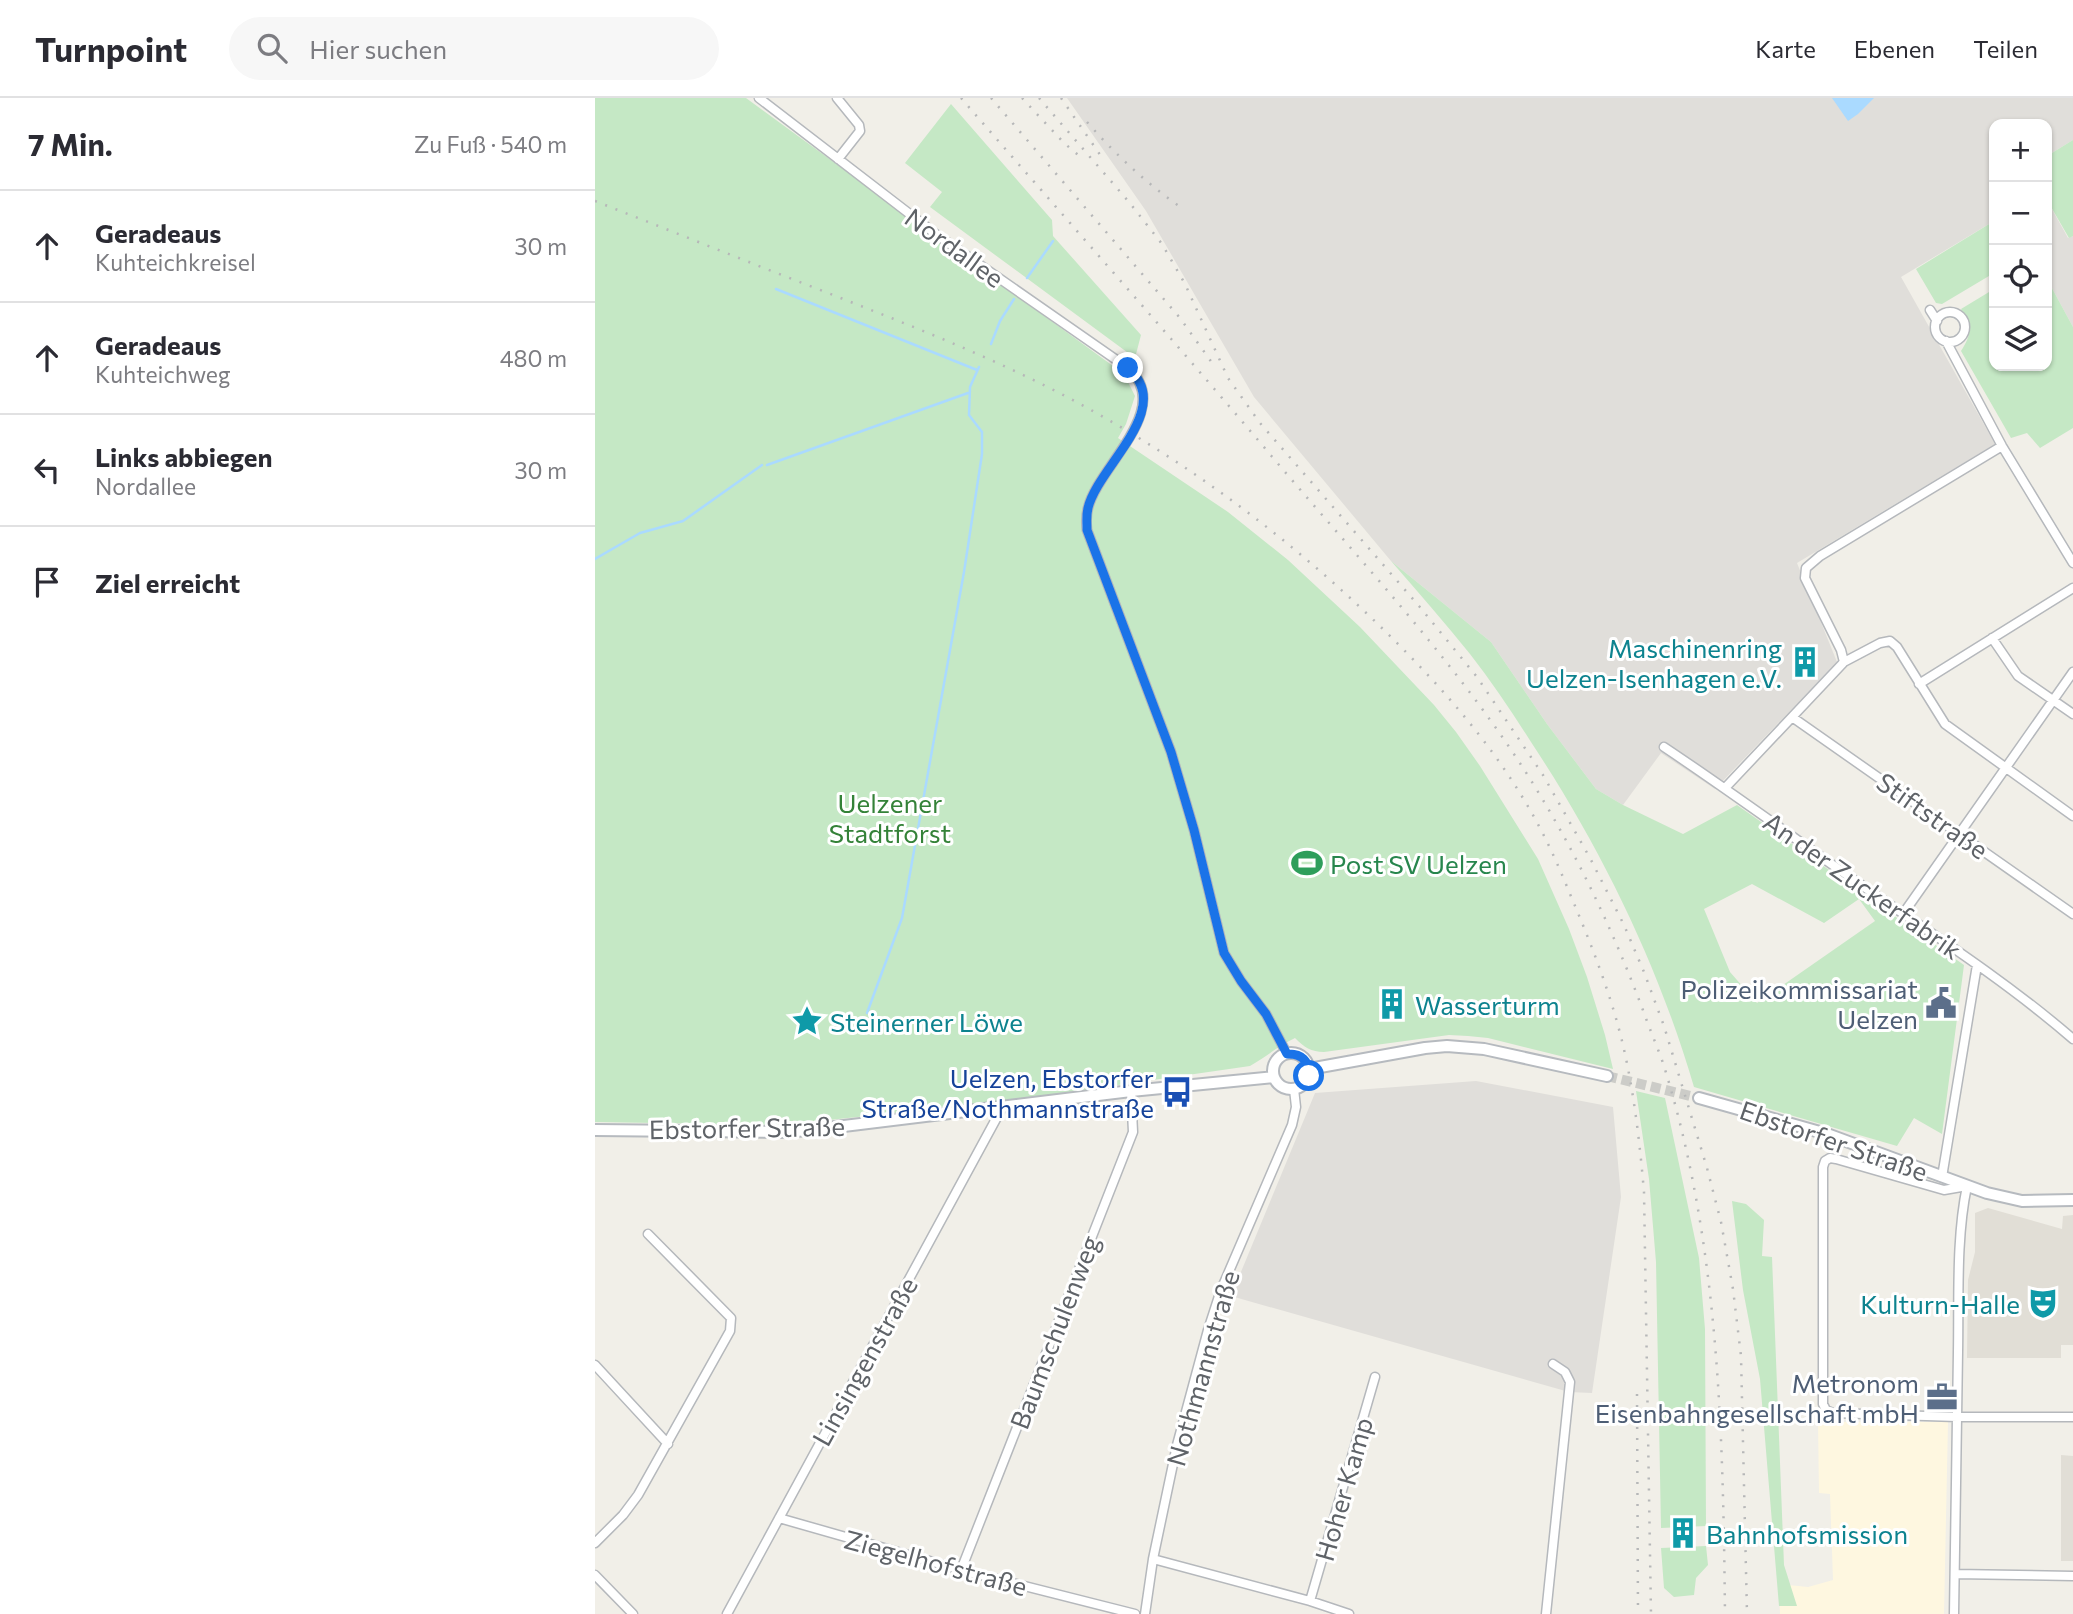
<!DOCTYPE html>
<html lang="de">
<meta charset="utf-8">
<style>
:root{--surface:#fff;--page:#f7f7f7;--text:#2b2b33;--muted:#7c7c81;--line:#e1e1e2}
body{margin:0;font-family:Commissioner,sans-serif;background:var(--page);color:var(--text)}
.controls{position:absolute;right:21px;top:21px;display:grid;overflow:hidden;border-radius:14px;box-shadow:0 2px 5px #0004}
.controls button{width:63px;height:63px;display:grid;place-items:center;padding:0;border:0;border-bottom:2px solid var(--line);background:var(--surface);color:var(--text);font:35px sans-serif}
.stop{position:absolute;width:21px;height:21px;margin:-16px;border:5px solid #1a73e8;border-radius:50%;background:#fff}
.stop.end{background:#1a73e8;border-color:#fff;box-shadow:0 2px 7px #0008}
.list{margin:0;padding:0;list-style:none}
h2{display:flex;justify-content:space-between;align-items:center;height:91px;margin:0;padding:0 28px;font-size:30px}
h2 small{font-size:23px;font-weight:400;color:var(--muted)}
.list li{display:grid;grid-template-columns:46px 1fr auto;gap:21px;align-items:center;box-sizing:border-box;height:112px;padding:0 28px;border-top:2px solid var(--line)}
.list b{display:block;font-size:26px;white-space:nowrap}
.list p{margin:0;font-size:23px;white-space:nowrap;color:var(--muted)}
.list em{font-size:23px;font-style:normal;color:var(--muted)}
.icon{flex:none;width:38px;height:38px;fill:none;stroke:currentColor;stroke-width:2;stroke-linecap:round;stroke-linejoin:round}
.map{position:relative;flex:none;width:1478px;height:1516px;overflow:hidden}
header{display:flex;align-items:center;gap:42px;box-sizing:border-box;height:98px;padding:0 35px;background:var(--surface);border-bottom:2px solid var(--line)}
header strong{font-size:33px}
nav{display:flex;gap:38px;margin-inline-start:auto;font-size:24px}
.search{width:490px;height:63px;background:var(--page);display:flex;align-items:center;gap:18px;box-sizing:border-box;padding:0 24px;border-radius:38px;color:var(--muted);font-size:26px}
main{display:flex}
aside{flex:1;background:var(--surface)}
.map>svg:first-child{display:block}
.commercial{fill:#fef7e0}
.industrial{fill:#e0deda}
.education{fill:#e1ded6}
.green{fill:#c5e8c5;fill-rule:evenodd}
.water{fill:#aadaff}
.lines{fill:none;stroke-linecap:round;stroke-linejoin:round}
.stream{stroke:#aadaff;stroke-width:2.5}
.secondary-tunnel{stroke:#ccccc8;stroke-width:10;stroke-dasharray:10 5;stroke-linecap:butt}
.minor-casing{stroke:#b5b8bc;stroke-width:11}
.secondary-casing{stroke:#b6babf;stroke-width:14}
.minor{stroke:#fff;stroke-width:8}
.secondary{stroke:#fff;stroke-width:10}
.rail{stroke:#b6b7b8;stroke-width:2.5;stroke-dasharray:2 9;stroke-linecap:butt}
.route{stroke:#1a73e8;stroke-width:9}
.labels{text-anchor:middle;dominant-baseline:central;stroke-width:6;stroke-linejoin:round;paint-order:stroke}
.street-label{font-size:26px;fill:#5f6368;stroke:#fff}
.culture-label{font-size:26px;fill:#0d838f;stroke:#fff;text-anchor:start}
.park-label{font-size:26px;fill:#348238;stroke:#fff}
.leisure-label{font-size:26px;fill:#27864d;stroke:#fff;text-anchor:start}
.service-label{font-size:26px;fill:#4e5e75;stroke:#fff;text-anchor:end}
.transit-label{font-size:26px;fill:#164399;stroke:#fff;text-anchor:end}
</style>
<header>
<strong>Turnpoint</strong>
<div class="search"><svg class="icon" aria-label="search" viewBox="0 0 24 24"><circle cx="10" cy="10" r="6"/><path d="M15 15l6 6"/></svg>Hier suchen</div>
<nav><a>Karte</a><a>Ebenen</a><a>Teilen</a></nav>
</header>
<main>
<aside>
<h2>7 Min.<small>Zu Fuß · 540 m</small></h2>
<ul class="list">
<li><svg class="icon" aria-label="ahead" viewBox="0 0 24 24"><path d="M12 20V5M6 11l6-6 6 6"/></svg><div><b>Geradeaus</b><p>Kuhteichkreisel</p></div><em>30 m</em></li>
<li><svg class="icon" aria-label="ahead" viewBox="0 0 24 24"><path d="M12 20V5M6 11l6-6 6 6"/></svg><div><b>Geradeaus</b><p>Kuhteichweg</p></div><em>480 m</em></li>
<li><svg class="icon" aria-label="left" viewBox="0 0 24 24"><path d="M17 20v-9H6M10 6l-5 5 5 5"/></svg><div><b>Links abbiegen</b><p>Nordallee</p></div><em>30 m</em></li>
<li><svg class="icon" aria-label="arrive" viewBox="0 0 24 24"><path d="M6 21V4h12l-3 4 3 4H6"/></svg><div><b>Ziel erreicht</b></div></li>
</ul>
</aside>
<div class="map">
<svg width="1478" height="1516" viewBox="0 0 1478 1516">
<rect width="100%" height="100%" fill="#f1efe8"/>
<path class="commercial" d="M 1223,1324 L 1353,1324 L 1349,1516 L 1185,1516 L 1184,1486 L 1213,1489 L 1238,1482 L 1235,1396 L 1224,1395 Z"/>
<path class="industrial" d="M 472,0 L 1478,0 L 1478,42 L 1452,58 L 1452,26 L 1399,26 L 1399,123 L 1306,179 L 1400,346 L 1202,465 L 1242,564 L 1120,691 L 1066,655 L 1028,707 L 1001,691 L 952,626 L 896,544 L 796,463 L 659,299 L 551,113 Z
M 1452,102 L 1473,140 L 1478,138 L 1478,229 L 1452,181 Z
M 881,983 L 1018,1009 L 1026,1099 L 997,1295 L 974,1294 L 636,1198 L 720,995 Z"/>
<path class="education" d="M 1393,1110 L 1467,1131 L 1468,1118 L 1478,1117 L 1478,1247 L 1466,1247 L 1466,1260 L 1372,1260 L 1373,1182 L 1380,1154 L 1380,1115 Z
M 1466,1357 L 1478,1358 L 1478,1463 L 1466,1463 Z"/>
<path class="green" d="M 0,0 L 151,0 L 529,276 L 540,298 L 531,326 L 523,340 L 633,414 L 693,462 L 765,529 L 839,607 L 861,634 L 885,668 L 943,761 L 974,831 L 992,879 L 1010,937 L 1018,971 L 893,940 L 873,938 L 854,937 L 729,954 C 716,954 709,949 700,940 C 683,948 671,959 655,968 L 406,1004 L 186,1027 L 0,1024 Z
M 356,6 L 457,122 L 458,138 L 546,237 L 540,260 L 335,109 L 347,94 L 310,65 Z
M 1478,42 L 1478,138 L 1474,140 L 1452,102 L 1452,58 Z
M 1399,123 L 1399,175 L 1347,206 L 1341,205 L 1321,171 Z
M 1452,181 L 1478,229 L 1478,330 L 1445,350 L 1432,335 L 1416,340 L 1366,253 C 1378,235 1375,230 1366,211 L 1399,191 L 1399,268 L 1452,268 Z
M 796,463 L 896,544 L 952,626 L 1001,691 L 1028,707 L 1088,736 L 1142,707 L 1369,867 L 1347,1036 L 1319,1020 L 1302,1048 L 1099,989 C 1063,866 1006,750 936,644 C 917,614 897,584 875,556 C 850,525 823,494 796,463 ZM 1157,786 L 1229,825 L 1264,801 L 1280,823 L 1162,905 L 1135,874 L 1109,811 Z
M 1041,993 L 1070,1000 L 1104,1160 L 1110,1231 L 1111,1428 L 1066,1430 L 1061,1164 L 1054,1081 Z
M 1137,1103 L 1151,1106 L 1169,1122 L 1167,1158 L 1177,1159 L 1189,1467 L 1202,1508 L 1184,1508 L 1165,1281 L 1148,1192 Z
M 1111,1448 L 1113,1467 L 1101,1480 L 1099,1497 L 1079,1499 L 1069,1490 L 1066,1450 Z"/>
<path class="water" d="M 1237,0 L 1279,0 L 1263,16 L 1253,23 Z"/>
<g class="lines">
<path class="stream" d="M 432,180 L 458,143
M 181,191 L 382,272
M 396,246 L 405,223 L 419,201
M 172,367 L 373,295
M 0,461 L 45,435 L 88,423 L 167,367
M 272,915 L 307,820 L 369,474 L 387,356 L 387,334 L 374,317 L 375,289 L 384,269"/>
<path class="secondary-tunnel" d="M 1012,978 L 1104,1000"/>
<defs>
<path id="minor" d="M 164,0 L 342,137 L 533,270 C 580,311 503,368 493,410 C 491,418 491,424 492,432 L 576,654 L 599,732 L 629,855 L 646,883 L 671,916 L 692,956
M 242,0 L 264,27 L 265,33 L 243,61
M 1335,212 L 1342,223
M1340 229a15 15 0 1 1 30 0a15 15 0 1 1-30 0Z
M 1351,243 L 1407,348 L 1478,465
M 1397,540 L 1423,578 L 1478,616
M 1249,564 L 1285,545 L 1295,543 L 1302,549 L 1350,626 L 1478,718
M 1324,586 L 1478,490
M 1197,619 L 1478,816
M 1069,649 C 1144,699 1215,752 1288,802 C 1353,846 1419,890 1478,941
M 1130,690 L 1249,564 L 1246,552 L 1210,480 L 1211,470 L 1225,458 L 1407,348
M 1308,816 L 1478,574
M 1347,1079 L 1382,867
M 0,1267 L 73,1346
M 184,1420 L 366,1472 L 540,1516
M 0,1445 L 28,1417 L 43,1397 L 135,1233 L 136,1220 L 53,1136
M 558,1461 L 715,1503 L 754,1516
M 366,1472 L 538,1034 L 536,993
M 1360,1476 L 1478,1478
M 0,1477 L 38,1516
M 715,1503 L 780,1279
M 132,1516 L 407,1010
M 550,1516 L 558,1461 L 582,1347 L 613,1232 L 626,1192 L 697,1027 L 701,1009 L 699,991
M 951,1516 L 975,1284 L 970,1274 L 958,1266
M 1359,1516 C 1360,1429 1362,1341 1363,1254 C 1364,1200 1361,1140 1372,1088 L 1349,1092 L 1241,1061 L 1235,1060 L 1230,1063 L 1228,1069 L 1228,1306 L 1231,1312 L 1238,1315 L 1362,1319 L 1478,1319"/>
<path id="secondary" d="M678 973a18 18 0 1 1 36 0a18 18 0 1 1-36 0Z
M 714,971 L 830,950 L 852,948 L 889,951 L 1012,978
M 1104,1000 L 1232,1036 L 1392,1095 L 1427,1103 L 1478,1102
M 0,1032 L 185,1034 L 216,1032 L 536,993 L 679,979"/>
</defs>
<use href="#minor" class="minor-casing"/>
<use href="#secondary" class="secondary-casing"/>
<use href="#minor" class="minor"/>
<use href="#secondary" class="secondary"/>
<path class="rail" d="M 366,0 C 470,120 576,239 679,361 C 751,446 827,528 893,619 C 959,709 1010,810 1049,915 C 1055,932 1062,948 1068,965 C 1124,1143 1128,1331 1130,1516
M 396,0 L 585,220 L 620,269
M 427,0 L 469,45 L 488,61
M 444,0 L 534,104 L 567,146 L 590,186 L 633,280 L 665,325 L 824,508 L 882,579 L 948,677 L 995,760 L 1029,827 L 1049,874 L 1069,928 L 1112,1070 L 1126,1124 L 1138,1191 L 1146,1258 L 1152,1516
M 466,0 L 508,61
M 492,24 C 520,56 550,84 584,108
M 0,103 C 79,134 158,166 238,197 C 317,228 396,259 472,299 C 593,363 703,446 800,543 C 857,600 909,661 946,732 C 957,753 966,774 975,796 C 997,848 1018,901 1030,956 C 1040,1002 1045,1048 1049,1094 L 1056,1516
M 1042,1296 L 1043,1516"/>
</g>
<g class="lines">
<path class="route" d="M 533,270 C 581,311 503,368 493,410 C 491,418 492,424 492,432 L 576,654 L 599,732 L 629,855 L 646,883 L 671,916 L 692,956 C 706,955 715,963 714,978"/>
</g>
<defs>
<symbol id="building-bare" viewBox="-9 -9 18 18"><path d="M-4-6H4V6H1V3H-1V6H-4ZM-2.5-4.3h1.7v1.8h-1.7ZM.8-4.3h1.7v1.8H.8ZM-2.5-1h1.7V.8h-1.7ZM.8-1h1.7V.8H.8Z" fill="#0f9aa8" stroke="#fff" stroke-width="2.5" paint-order="stroke"/></symbol>
<symbol id="stadium-bare" viewBox="-9 -9 18 18"><path d="M0-5a6.5 5 0 1 0 0 10a6.5 5 0 1 0 0-10ZM-3.5-1.8h7v3.6h-7Z" fill="#2e9e5b" stroke="#fff" stroke-width="2.5" paint-order="stroke"/></symbol>
<symbol id="civic-bare" viewBox="-9 -9 18 18"><path d="M-.6-6.5H3V-4.5H.6V-3L4-1V1h2V6H-6V1h2V-1L-.6-3ZM-1.2 2.5V6h2.4V2.5Z" fill="#5c6f8a" stroke="#fff" stroke-width="2.5" paint-order="stroke"/></symbol>
<symbol id="sight-bare" viewBox="-9 -9 18 18"><path d="M0-6L1.8-2.2L6-1.7L2.9 1.2L3.7 5.4L0 3.3L-3.7 5.4L-2.9 1.2L-6-1.7L-1.8-2.2Z" fill="#0f9aa8" stroke="#fff" stroke-width="2.5" paint-order="stroke"/></symbol>
<symbol id="bus-bare" viewBox="-9 -9 18 18"><path d="M-5-6H5V4H4V6H2V4H-2V6H-4V4H-5ZM-3.5-4V0h7V-4ZM-3.5 1.2v1.5H-2V1.2ZM2 1.2v1.5H3.5V1.2Z" fill="#1a4fb4" stroke="#fff" stroke-width="2.5" paint-order="stroke"/></symbol>
<symbol id="theatre-bare" viewBox="-9 -9 18 18"><path d="M-5-5.5Q0-4 5-5.5V0Q5 5 0 6Q-5 5-5 0ZM-3.3-2.5H-1v1.5H-3.3ZM1-2.5H3.3v1.5H1ZM-2.8 1Q0 5.5 2.8 1Z" fill="#0f9aa8" stroke="#fff" stroke-width="2.5" paint-order="stroke"/></symbol>
<symbol id="office-bare" viewBox="-9 -9 18 18"><path d="M-6-3h4V-5.5h4V-3h4V5H-6ZM-1-4.5V-3h2v-1.5ZM-6 0V1H6V0Z" fill="#5c6f8a" stroke="#fff" stroke-width="2.5" paint-order="stroke"/></symbol>
</defs>
<g fill-rule="evenodd">
<use href="#building-bare" x="1188" y="542" width="44" height="44"/>
<use href="#stadium-bare" x="690" y="743" width="44" height="44"/>
<use href="#civic-bare" x="1324" y="883" width="44" height="44"/>
<use href="#building-bare" x="775" y="884" width="44" height="44"/>
<use href="#sight-bare" x="190" y="901" width="44" height="44"/>
<use href="#bus-bare" x="560" y="972" width="44" height="44"/>
<use href="#theatre-bare" x="1426" y="1183" width="44" height="44"/>
<use href="#office-bare" x="1325" y="1277" width="44" height="44"/>
<use href="#building-bare" x="1066" y="1413" width="44" height="44"/>
</g>
<g class="labels">
<g class="street-label">
<text transform="translate(360 149) rotate(36)">Nordallee</text>
<text transform="translate(1338 717) rotate(35)">Stiftstraße</text>
<text transform="translate(1268 787) rotate(35)">An der Zuckerfabrik</text>
<text transform="translate(152 1029) rotate(-1)">Ebstorfer Straße</text>
<text transform="translate(1239 1042) rotate(19)">Ebstorfer Straße</text>
<text transform="translate(459 1234) rotate(-69)">Baumschulenweg</text>
<text transform="translate(269 1263) rotate(-61)">Linsingenstraße</text>
<text transform="translate(607 1270) rotate(-74)">Nothmannstraße</text>
<text transform="translate(748 1391) rotate(-74)">Hoher Kamp</text>
<text transform="translate(341 1464) rotate(15)">Ziegelhofstraße</text>
</g>
<g class="culture-label">
<text x="1187" y="549" text-anchor="end">Maschinenring<tspan x="1187" dy="30">Uelzen-Isenhagen e.V.</tspan></text>
<text x="820" y="906">Wasserturm</text>
<text x="235" y="923">Steinerner Löwe</text>
<text x="1425" y="1205" text-anchor="end">Kulturn-Halle</text>
<text x="1111" y="1435">Bahnhofsmission</text>
</g>
<g class="park-label">
<text x="295" y="704">Uelzener<tspan x="295" dy="30">Stadtforst</tspan></text>
</g>
<g class="leisure-label">
<text x="735" y="765">Post SV Uelzen</text>
</g>
<g class="service-label">
<text x="1323" y="890">Polizeikommissariat<tspan x="1323" dy="30">Uelzen</tspan></text>
<text x="1324" y="1284">Metronom<tspan x="1324" dy="30">Eisenbahngesellschaft mbH</tspan></text>
</g>
<g class="transit-label">
<text x="559" y="979">Uelzen, Ebstorfer<tspan x="559" dy="30">Straße/Nothmannstraße</tspan></text>
</g>
</g>
</svg>
<div class="controls">
<button>+</button>
<button>−</button>
<button><svg class="icon" aria-label="locate" viewBox="0 0 24 24"><circle cx="12" cy="12" r="6"/><path d="M12 2v4M12 18v4M2 12h4M18 12h4"/></svg></button>
<button><svg class="icon" aria-label="layers" viewBox="0 0 24 24"><path d="M12 4l9 5-9 5-9-5zM3 14l9 5 9-5"/></svg></button>
</div>
<div class="stop" style="left:714px;top:978px"></div>
<div class="stop end" style="left:533px;top:270px"></div>
</div>
</main>
